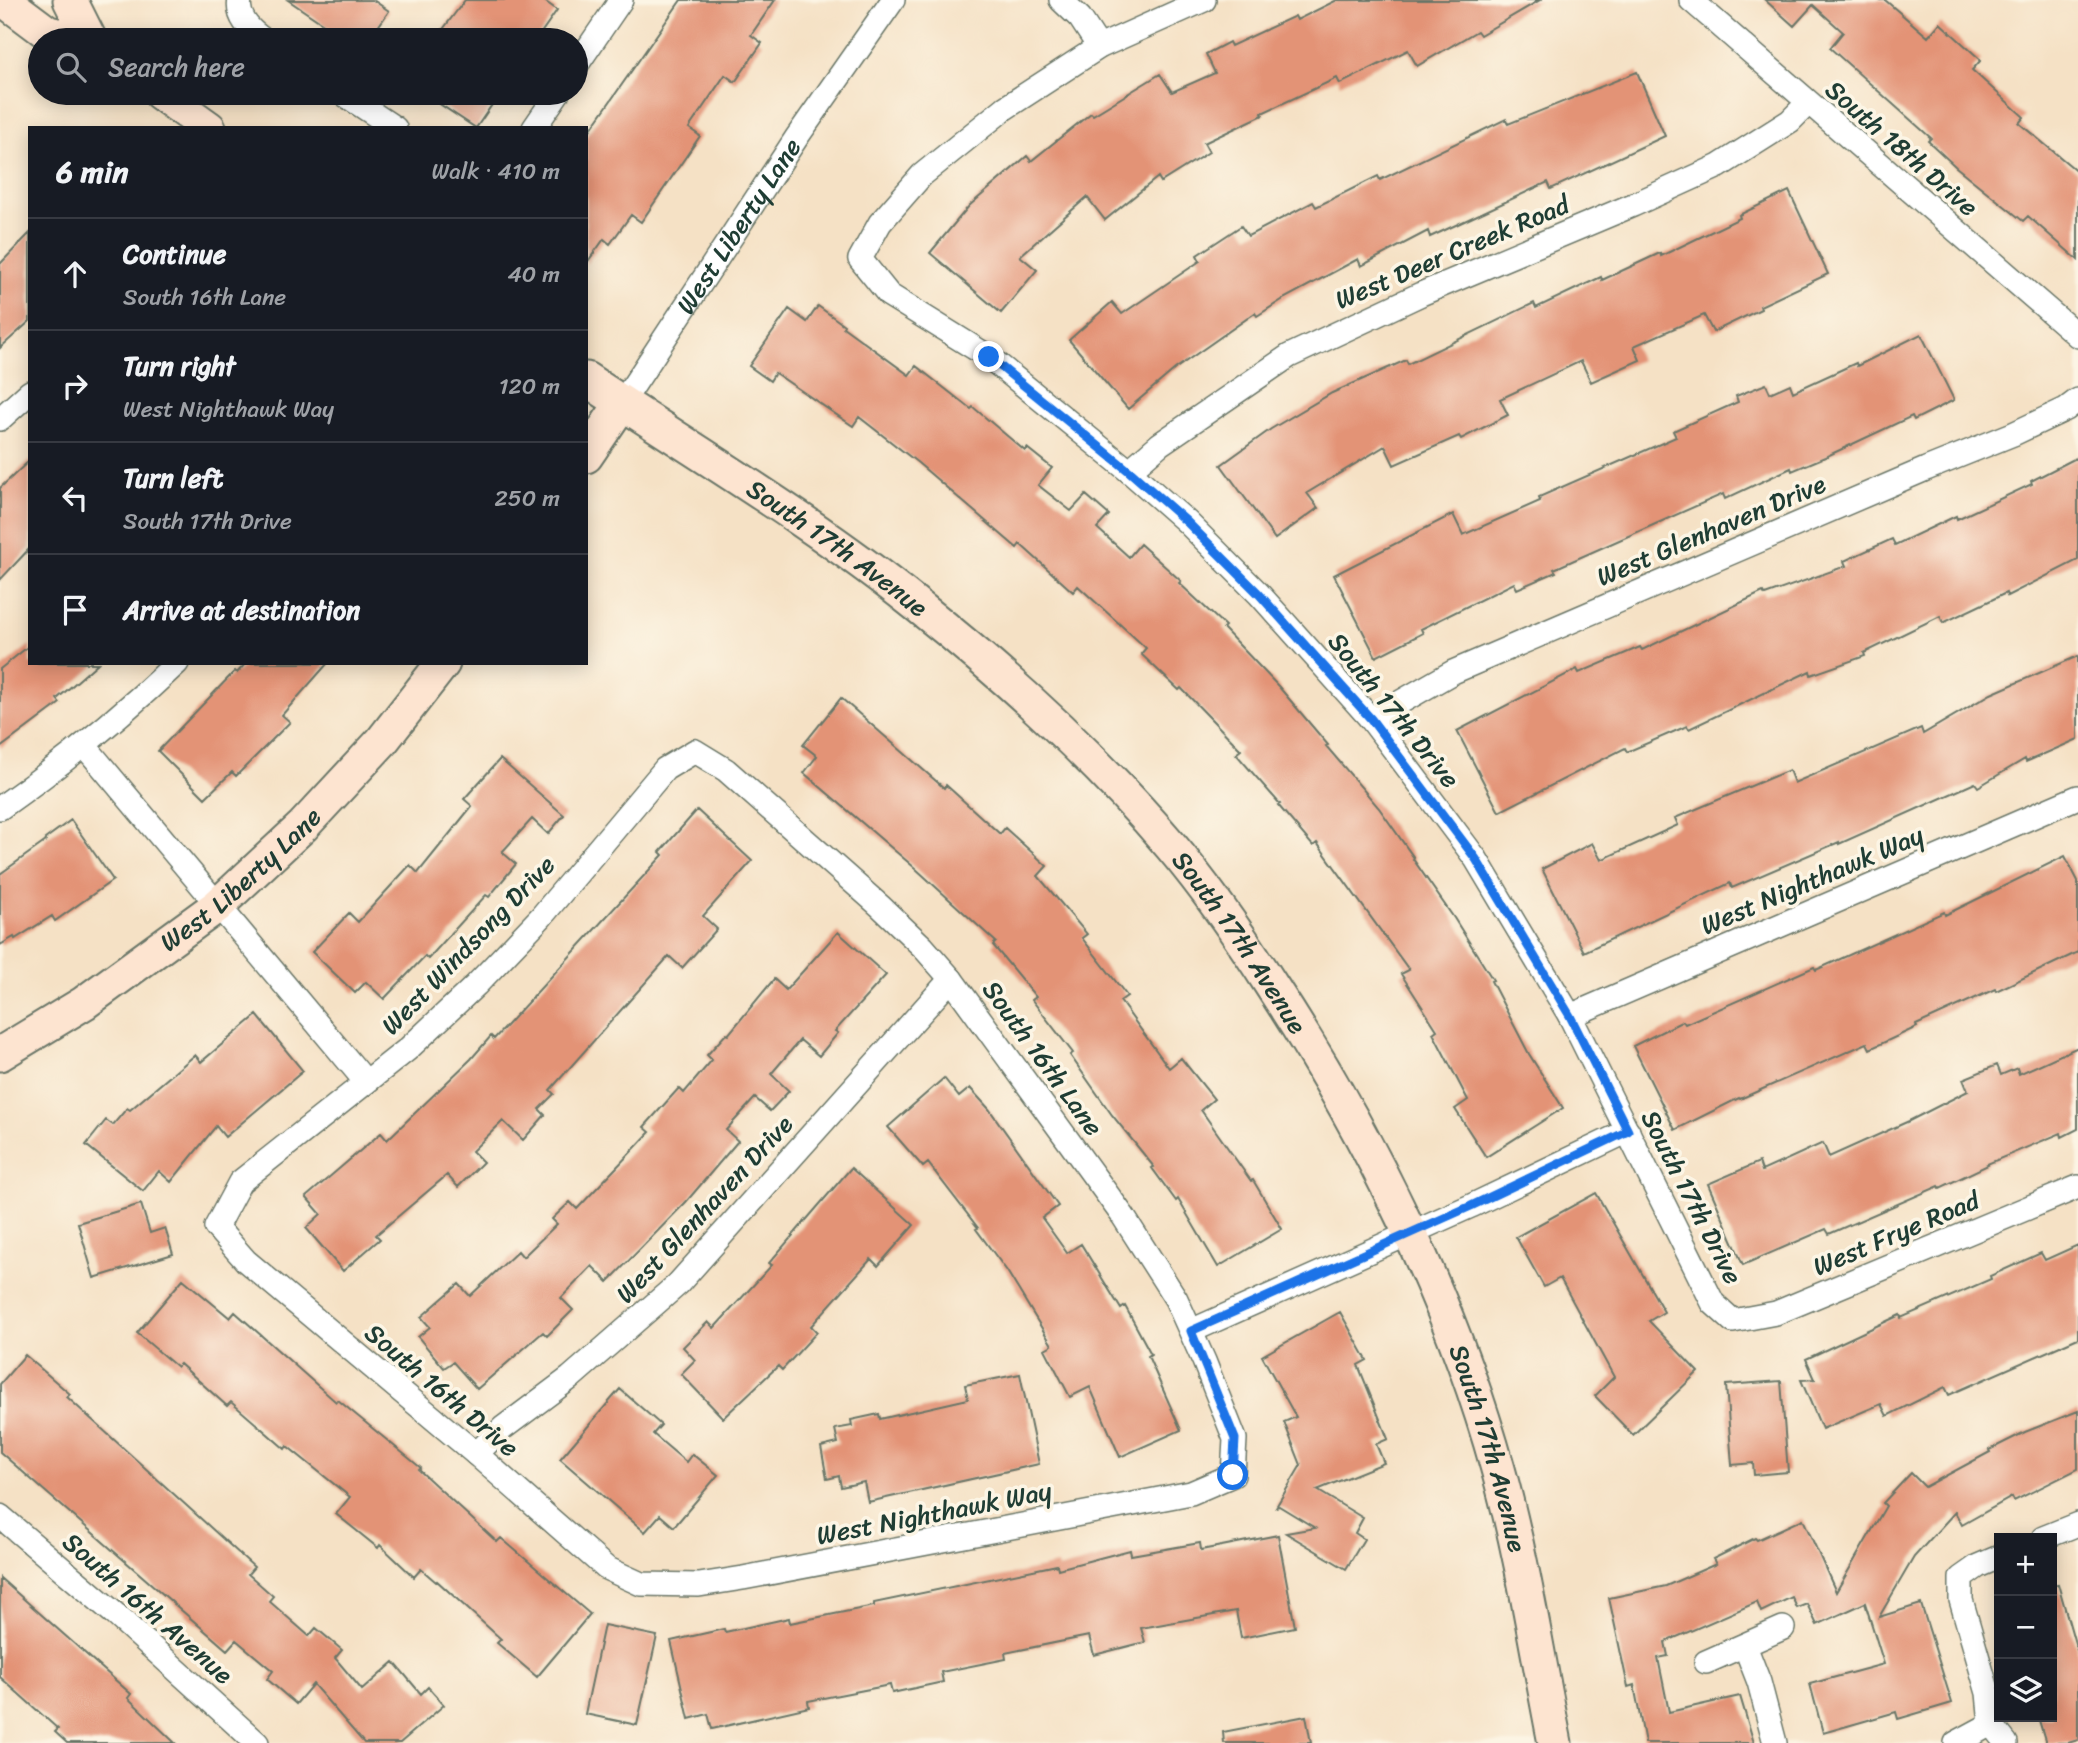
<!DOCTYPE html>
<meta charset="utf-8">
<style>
:root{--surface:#171b24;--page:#20242c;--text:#f1f3f6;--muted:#9ea1a6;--line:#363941}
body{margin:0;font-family:Sriracha,sans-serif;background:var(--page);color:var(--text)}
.controls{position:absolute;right:21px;bottom:21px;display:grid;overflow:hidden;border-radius:0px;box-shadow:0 4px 18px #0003}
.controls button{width:63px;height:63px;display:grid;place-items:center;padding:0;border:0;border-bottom:2px solid var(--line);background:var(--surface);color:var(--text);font:35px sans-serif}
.stop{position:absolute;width:21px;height:21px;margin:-16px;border:5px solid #1a73e8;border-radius:50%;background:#fff}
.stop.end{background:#1a73e8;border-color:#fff;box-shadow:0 2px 7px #0008}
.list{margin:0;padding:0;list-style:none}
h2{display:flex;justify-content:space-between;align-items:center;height:91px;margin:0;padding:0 28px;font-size:30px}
h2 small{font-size:23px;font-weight:400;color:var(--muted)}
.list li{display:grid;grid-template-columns:46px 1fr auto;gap:21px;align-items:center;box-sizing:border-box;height:112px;padding:0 28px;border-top:2px solid var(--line)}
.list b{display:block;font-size:26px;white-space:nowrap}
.list p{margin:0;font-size:23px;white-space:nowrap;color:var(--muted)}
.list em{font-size:23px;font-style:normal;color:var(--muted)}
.icon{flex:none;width:38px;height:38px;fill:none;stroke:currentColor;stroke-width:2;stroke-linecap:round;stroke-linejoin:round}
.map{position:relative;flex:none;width:2078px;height:1743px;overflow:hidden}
.search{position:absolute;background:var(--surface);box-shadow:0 4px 18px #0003;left:28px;top:28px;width:560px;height:77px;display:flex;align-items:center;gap:18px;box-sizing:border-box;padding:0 24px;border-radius:38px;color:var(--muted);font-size:26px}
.panel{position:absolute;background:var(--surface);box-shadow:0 4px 18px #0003;left:28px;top:126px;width:560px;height:539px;border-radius:0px}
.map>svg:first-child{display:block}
.building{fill:#e39376}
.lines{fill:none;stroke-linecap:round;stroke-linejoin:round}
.street-casing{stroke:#6a7667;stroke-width:26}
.secondary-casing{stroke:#6a7667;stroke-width:37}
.street{stroke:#fff;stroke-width:23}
.secondary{stroke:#fde4d0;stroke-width:33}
.route{stroke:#1a73e8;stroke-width:9}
.labels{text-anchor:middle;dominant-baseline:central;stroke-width:7;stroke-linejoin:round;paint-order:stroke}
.street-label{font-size:26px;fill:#1f3d34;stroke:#fcf5e5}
</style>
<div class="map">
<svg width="2078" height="1743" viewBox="0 0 2078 1743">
<rect width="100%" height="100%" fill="#fcf5e5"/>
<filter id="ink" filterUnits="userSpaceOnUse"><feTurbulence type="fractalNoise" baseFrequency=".0143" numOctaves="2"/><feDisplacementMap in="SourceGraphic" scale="14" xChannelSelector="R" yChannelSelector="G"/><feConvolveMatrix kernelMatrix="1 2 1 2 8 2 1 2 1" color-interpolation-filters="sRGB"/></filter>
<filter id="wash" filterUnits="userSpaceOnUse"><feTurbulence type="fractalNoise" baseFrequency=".00686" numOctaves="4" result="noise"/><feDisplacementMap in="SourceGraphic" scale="28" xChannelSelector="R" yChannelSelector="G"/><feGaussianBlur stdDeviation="1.57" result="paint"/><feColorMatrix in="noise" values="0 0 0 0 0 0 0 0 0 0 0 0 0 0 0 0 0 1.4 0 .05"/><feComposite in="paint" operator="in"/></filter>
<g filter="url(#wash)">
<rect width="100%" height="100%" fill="#f5e1c5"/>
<g id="blocks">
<path class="building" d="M 288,0 L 373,0 L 389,11 L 369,40 L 347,40 Z
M 465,0 L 543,0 L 557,10 L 536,40 L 435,40 Z
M 681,0 L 775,0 L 751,35 L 762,43 L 735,82 L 725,75 L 689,128 L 700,136 L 641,222 L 631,215 L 610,244 L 604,239 L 586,264 L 586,136 Z
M 1337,0 L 1540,0 L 1480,35 L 1477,31 L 1417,66 L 1408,50 L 1340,84 L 1337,78 L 1262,113 L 1263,115 L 1204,143 L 1209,152 L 1161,182 L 1158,177 L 1105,220 L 1087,197 L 1020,256 L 1037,270 L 1001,313 L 930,253 L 969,206 L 1027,156 L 1031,161 L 1091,113 L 1093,115 L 1160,74 L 1172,92 L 1215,73 L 1206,54 L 1229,42 L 1231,46 L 1295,16 L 1297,20 Z
M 1765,0 L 1885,0 L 1928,37 L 1940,23 L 1981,60 L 1972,70 L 2024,117 L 2019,123 L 2078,172 L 2078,260 L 2028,216 L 2023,221 L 1956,167 L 1928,141 L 1931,138 L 1830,48 L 1843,32 L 1813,5 L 1794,26 Z
M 1637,72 L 1665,136 L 1551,189 L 1548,182 L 1430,237 L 1428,231 L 1361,266 L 1358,259 L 1285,298 L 1257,316 L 1255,313 L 1175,369 L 1128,409 L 1069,340 L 1112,302 L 1122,314 L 1200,261 L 1197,255 L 1241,226 L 1248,236 L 1313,202 L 1316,207 L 1378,176 L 1380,180 L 1506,119 L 1508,124 Z
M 423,93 L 500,93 L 476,128 Z
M 1789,191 L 1828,274 L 1760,306 L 1761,309 L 1713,332 L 1704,315 L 1634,346 L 1640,360 L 1591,382 L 1581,361 L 1500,399 L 1508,415 L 1461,439 L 1459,436 L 1394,465 L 1385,446 L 1307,493 L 1318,508 L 1275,539 L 1221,465 L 1271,429 L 1332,393 L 1406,360 L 1408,364 L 1534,303 L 1536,308 L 1601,277 L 1602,280 L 1660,253 L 1661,256 L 1740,218 L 1739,215 Z
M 30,233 L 30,321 L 0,348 L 0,264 Z
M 818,306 L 844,325 L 843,327 L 909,375 L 916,366 L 971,409 L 973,407 L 1025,451 L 1027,448 L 1052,468 L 1038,485 L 1071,511 L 1086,495 L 1109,515 L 1097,528 L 1129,557 L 1140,544 L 1181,581 L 1179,583 L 1225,626 L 1223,628 L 1279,687 L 1328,745 L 1326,746 L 1379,808 L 1414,858 L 1413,859 L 1454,918 L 1493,980 L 1491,981 L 1529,1054 L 1563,1108 L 1486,1157 L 1455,1109 L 1468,1100 L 1433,1033 L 1437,1030 L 1401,974 L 1409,970 L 1317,843 L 1313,846 L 1278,805 L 1280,804 L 1236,754 L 1241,750 L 1181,688 L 1179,690 L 1141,654 L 1146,648 L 1078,586 L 1073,592 L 1020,544 L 1017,548 L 918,463 L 859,417 L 853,426 L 775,373 L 770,381 L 749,366 L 789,309 L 807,322 Z
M 1921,334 L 1954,400 L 1914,420 L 1912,416 L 1825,457 L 1792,471 L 1791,468 L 1725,499 L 1723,494 L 1554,569 L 1556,572 L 1517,589 L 1514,583 L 1421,629 L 1423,633 L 1376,657 L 1334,575 L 1453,514 L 1463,535 L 1540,501 L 1539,497 L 1676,437 L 1673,431 L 1738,402 L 1736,396 L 1766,384 L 1770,393 L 1790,384 L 1793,392 L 1856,363 L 1857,366 Z
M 2078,457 L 2078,560 L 2007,596 L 2006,593 L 1943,623 L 1940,616 L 1864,653 L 1865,656 L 1811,675 L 1810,671 L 1689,729 L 1687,726 L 1627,752 L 1625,748 L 1499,812 L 1457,731 L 1577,669 L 1579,673 L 1640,647 L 1642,650 L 1763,592 L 1765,595 L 1846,566 L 1844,561 L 1892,539 L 1895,545 L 1956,516 L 1957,519 L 2032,484 L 2031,481 Z
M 30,460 L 30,548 L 0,580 L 0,488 Z
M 30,645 L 30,663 L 98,663 L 57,699 L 60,703 L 0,748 L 0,669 Z
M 2078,656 L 2078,739 L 2026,762 L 2025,759 L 1978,787 L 1975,783 L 1839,844 L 1839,842 L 1732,888 L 1730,883 L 1584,952 L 1542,869 L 1592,843 L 1601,860 L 1678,825 L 1675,818 L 1789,770 L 1794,783 L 1921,728 L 1923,734 L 1991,694 Z
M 246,663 L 328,663 L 282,715 L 290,722 L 236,776 L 232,772 L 205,798 L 158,751 L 235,671 L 237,673 Z
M 841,698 L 944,788 L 946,785 L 1000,834 L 1005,828 L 1047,866 L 1038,876 L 1087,934 L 1082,938 L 1127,996 L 1120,1001 L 1169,1068 L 1181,1058 L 1214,1099 L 1201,1110 L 1251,1181 L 1253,1180 L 1282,1229 L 1218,1267 L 1178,1199 L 1176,1201 L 1152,1168 L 1154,1167 L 1112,1115 L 1070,1055 L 1073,1053 L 1032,1000 L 1036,997 L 993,945 L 996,942 L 915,868 L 804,773 L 817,756 L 803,745 Z
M 500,759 L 564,815 L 548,834 L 532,819 L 502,852 L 516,864 L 489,897 L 486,895 L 428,959 L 425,956 L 384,999 L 366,982 L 355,993 L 312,952 L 349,913 L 358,922 L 410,865 L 418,873 L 472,806 L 464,799 Z
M 697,810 L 752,861 L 703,916 L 717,929 L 682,968 L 669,956 L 550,1090 L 554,1094 L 539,1109 L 545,1115 L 523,1140 L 503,1121 L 472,1151 L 483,1162 L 458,1187 L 447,1175 L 376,1235 L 380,1239 L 343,1271 L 306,1228 L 321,1214 L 306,1197 L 381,1133 L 387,1140 L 471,1059 L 491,1036 L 494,1039 L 663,855 L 660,852 Z
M 71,820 L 113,880 L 55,921 L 52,916 L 15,939 L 14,937 L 0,945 L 0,874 L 46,841 L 45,839 Z
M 2065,856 L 2078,881 L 2078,952 L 1996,991 L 1995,989 L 1916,1025 L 1917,1027 L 1870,1049 L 1867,1043 L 1740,1099 L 1739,1098 L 1675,1130 L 1633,1046 L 1683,1021 L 1685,1024 L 1814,967 L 1816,970 L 1944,912 L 1945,915 Z
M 838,932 L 886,975 L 835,1031 L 838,1033 L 819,1056 L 800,1040 L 771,1074 L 789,1091 L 770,1111 L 755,1098 L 726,1130 L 738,1141 L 686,1202 L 608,1282 L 592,1266 L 561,1298 L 573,1310 L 547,1336 L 543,1332 L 477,1389 L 453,1362 L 444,1368 L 418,1337 L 430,1327 L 421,1317 L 459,1284 L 470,1296 L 518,1251 L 523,1257 L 557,1224 L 552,1219 L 570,1202 L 577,1209 L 650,1132 L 644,1127 L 679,1088 L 684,1093 L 712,1060 L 707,1055 L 726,1034 L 728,1035 L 774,979 L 786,990 Z
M 257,1015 L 303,1071 L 225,1137 L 216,1126 L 171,1182 L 159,1171 L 143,1191 L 86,1145 L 106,1120 L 113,1125 L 127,1108 L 130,1110 L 195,1055 L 201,1062 Z
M 2078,1047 L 2078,1129 L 2062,1137 L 2061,1133 L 1987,1164 L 1988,1165 L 1940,1188 L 1939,1186 L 1829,1234 L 1826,1229 L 1743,1265 L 1708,1184 L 1759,1162 L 1762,1171 L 1823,1143 L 1829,1157 L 1909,1121 L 1968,1091 L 1963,1079 L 1997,1065 L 2001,1075 L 2017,1068 L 2019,1074 Z
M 944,1078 L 959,1097 L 970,1088 L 989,1109 L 1058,1206 L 1042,1218 L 1067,1253 L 1081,1244 L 1121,1309 L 1125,1306 L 1151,1354 L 1148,1356 L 1181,1430 L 1120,1457 L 1090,1387 L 1070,1397 L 1045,1349 L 1052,1345 L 1007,1271 L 976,1229 L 978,1228 L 928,1163 L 923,1167 L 888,1127 Z
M 851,1168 L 914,1225 L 878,1266 L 871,1259 L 811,1326 L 817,1332 L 782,1370 L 778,1366 L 723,1418 L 681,1374 L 695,1360 L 683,1347 L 708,1322 L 714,1328 L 772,1265 L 769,1263 Z
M 1596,1193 L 1664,1312 L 1649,1321 L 1698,1372 L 1633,1435 L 1595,1396 L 1614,1377 L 1560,1278 L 1544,1287 L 1516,1237 Z
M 141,1204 L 150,1233 L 165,1228 L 173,1254 L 94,1278 L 78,1223 Z
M 2078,1245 L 2078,1338 L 1949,1395 L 1945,1387 L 1887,1416 L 1881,1404 L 1822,1429 L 1801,1380 L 1815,1379 L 1806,1359 L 1900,1315 L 1901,1318 L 1991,1279 L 1990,1276 L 2041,1253 L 2045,1260 Z
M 183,1279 L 230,1318 L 235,1312 L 336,1402 L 338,1400 L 421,1468 L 419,1470 L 497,1542 L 501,1538 L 590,1614 L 537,1677 L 497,1643 L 501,1639 L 437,1581 L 436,1582 L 421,1569 L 414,1577 L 380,1545 L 378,1548 L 336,1514 L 350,1497 L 287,1446 L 285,1449 L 231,1402 L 227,1406 L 180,1364 L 177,1367 L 137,1333 Z
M 1340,1312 L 1367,1360 L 1358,1365 L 1388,1439 L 1376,1444 L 1384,1463 L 1317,1490 L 1363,1518 L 1355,1533 L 1364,1539 L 1346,1569 L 1286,1533 L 1315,1528 L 1279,1506 L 1276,1507 L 1301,1465 L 1284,1422 L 1296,1417 L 1262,1356 Z
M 25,1355 L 70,1394 L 67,1397 L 254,1567 L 248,1574 L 273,1596 L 269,1601 L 309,1636 L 316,1628 L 342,1650 L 335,1658 L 362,1690 L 394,1662 L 421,1694 L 428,1687 L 444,1705 L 400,1743 L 364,1743 L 313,1684 L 296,1704 L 267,1679 L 273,1671 L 236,1640 L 227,1650 L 0,1452 L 0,1384 Z
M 1020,1374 L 1039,1464 L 868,1502 L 864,1482 L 841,1487 L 839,1476 L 827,1479 L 821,1447 L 838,1443 L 835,1429 L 852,1426 L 851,1420 L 879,1414 L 880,1419 L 968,1399 L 965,1385 Z
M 1781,1381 L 1788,1472 L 1754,1475 L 1753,1463 L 1732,1465 L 1726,1385 Z
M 620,1389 L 661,1425 L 653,1434 L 686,1462 L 692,1454 L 718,1475 L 674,1527 L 660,1515 L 645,1532 L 560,1459 Z
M 2078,1411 L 2078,1469 L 2014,1501 L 2012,1497 L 1962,1525 L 1955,1512 L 1914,1557 L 1879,1617 L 1921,1604 L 1952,1703 L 1898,1719 L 1896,1712 L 1823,1733 L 1810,1684 L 1884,1664 L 1865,1603 L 1817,1625 L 1807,1604 L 1797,1608 L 1792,1597 L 1761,1612 L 1757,1602 L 1665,1642 L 1668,1656 L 1658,1658 L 1669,1712 L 1740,1696 L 1754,1743 L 1645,1743 L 1634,1685 L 1628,1687 L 1609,1598 L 1666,1586 L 1716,1564 L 1713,1559 L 1755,1538 L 1757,1540 L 1803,1519 L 1836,1592 L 1886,1506 L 1883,1503 L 1911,1473 L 1925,1487 L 1990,1452 L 1989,1450 L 2025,1432 Z
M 1278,1535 L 1295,1627 L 1241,1638 L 1236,1611 L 1141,1628 L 1145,1642 L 1094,1655 L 1089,1636 L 1005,1653 L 1006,1659 L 941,1672 L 943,1682 L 892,1693 L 890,1685 L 808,1701 L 809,1707 L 712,1729 L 708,1714 L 689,1719 L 671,1641 L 724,1629 L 725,1632 L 789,1618 L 790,1623 L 874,1606 L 874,1603 L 1057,1565 L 1058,1569 L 1130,1550 L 1131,1555 L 1200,1543 L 1201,1550 Z
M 0,1578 L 131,1694 L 128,1698 L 175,1743 L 67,1743 L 55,1732 L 58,1729 L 0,1677 Z
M 2058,1584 L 2078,1654 L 2078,1740 L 2068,1743 L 2046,1743 L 2038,1717 L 2052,1717 L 2052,1585 Z
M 604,1625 L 657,1636 L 637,1725 L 585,1714 Z
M 1306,1716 L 1311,1743 L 1224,1743 L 1223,1732 Z"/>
</g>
</g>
<g filter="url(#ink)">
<use href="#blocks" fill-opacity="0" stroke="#6a7667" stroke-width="2"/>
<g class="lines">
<defs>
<g id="street">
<path d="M 240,0 C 236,18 251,31 264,40"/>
<path d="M 1061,0 L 1080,18 L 1099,47"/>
<path d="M 1204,0 L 1099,47 L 1005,108 L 922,175 L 880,223 L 860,259 L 889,295 L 989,357 L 1129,471 L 1187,522 L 1259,594 L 1371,719 L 1476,859 L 1570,1016 L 1713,1303 L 1733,1321 L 1776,1313 L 2078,1187"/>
<path d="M 1691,0 L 2078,336"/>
<path d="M 576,66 L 621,0"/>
<path d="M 342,93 L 395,128"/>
<path d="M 534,128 L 558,93"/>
<path id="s1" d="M 622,403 L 797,137 L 893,0"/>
<path d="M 0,419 L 30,392"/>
<path d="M 1129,471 L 1160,444 L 1289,356 L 1421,294 L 1633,205 L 1719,166 L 1790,121 L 1808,103"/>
<path d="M 1371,719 L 1453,672 L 1926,469 L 2013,434 L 2066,409 L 2078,400"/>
<path d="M 84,745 L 366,1082"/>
<path d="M 695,751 L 726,770 L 880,906 L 923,947 L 951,979 L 1123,1216 L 1176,1299 L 1204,1361 L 1235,1439 L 1233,1475 L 1191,1493 L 743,1578 L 699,1585 L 641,1584 L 606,1568 L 476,1454 L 246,1261 L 216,1227 L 240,1182 L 408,1049 L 476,985 L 541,917 L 665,769 Z"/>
<path d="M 0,808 C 63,764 121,716 177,663"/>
<path d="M 1570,1016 L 2078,797"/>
<path d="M 1191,1331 L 1471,1206 L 1628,1131"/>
<path d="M 476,1454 L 503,1428 L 570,1378 L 678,1284 L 951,979"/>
<path d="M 0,1516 L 115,1614 L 257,1743"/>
<path d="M 2043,1538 L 2078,1524"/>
<path d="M 1999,1557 L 1978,1566 L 1961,1578 L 1961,1600 L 1988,1693 L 1991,1724 L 2006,1743"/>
<path d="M 1745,1646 L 1759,1682 L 1775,1743"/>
<path d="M 1706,1662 L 1783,1628"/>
<path d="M 1956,1743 L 1991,1724"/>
</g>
<g id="secondary">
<path d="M 4,0 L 48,33 L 83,40"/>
<path d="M 70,0 L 90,40"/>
<path d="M 160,93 L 209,128"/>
<path id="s2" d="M 586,379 C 697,453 814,522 918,606 C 1007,677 1097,759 1171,846 C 1209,891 1242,939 1273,988 C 1369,1135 1451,1300 1498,1469 C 1523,1559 1537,1652 1555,1743"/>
<path d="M 586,456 L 622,403"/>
<path id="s3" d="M 0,1054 L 84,1003 L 217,906 L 303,826 L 382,741 L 443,663"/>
</g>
</defs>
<use href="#street" class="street-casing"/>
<use href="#secondary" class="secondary-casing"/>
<use href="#street" class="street"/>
<use href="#secondary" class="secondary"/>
</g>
</g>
<g class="lines" filter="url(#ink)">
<path class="route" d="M 989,357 L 1129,471 L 1187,522 L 1259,594 L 1371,719 L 1476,859 L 1570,1016 L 1628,1131 L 1471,1206 L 1191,1331 L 1235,1439 L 1233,1475"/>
</g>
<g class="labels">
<g class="street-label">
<text transform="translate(1902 148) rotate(41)">South 18th Drive</text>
<text stroke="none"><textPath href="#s1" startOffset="212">West Liberty Lane</textPath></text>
<text transform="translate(1452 252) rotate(-23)">West Deer Creek Road</text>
<text transform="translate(1711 530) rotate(-23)">West Glenhaven Drive</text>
<text stroke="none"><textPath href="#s2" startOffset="303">South 17th Avenue</textPath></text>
<text transform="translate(1394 710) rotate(51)">South 17th Drive</text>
<text stroke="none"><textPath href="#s3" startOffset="298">West Liberty Lane</textPath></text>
<text transform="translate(1812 880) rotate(-23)">West Nighthawk Way</text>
<text stroke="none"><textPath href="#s2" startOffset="870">South 17th Avenue</textPath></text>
<text transform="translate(468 945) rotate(-46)">West Windsong Drive</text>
<text transform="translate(1043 1058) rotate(54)">South 16th Lane</text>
<text transform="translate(1692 1197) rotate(63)">South 17th Drive</text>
<text transform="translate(704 1209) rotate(-47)">West Glenhaven Drive</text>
<text transform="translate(1896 1233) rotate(-23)">West Frye Road</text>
<text transform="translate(442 1390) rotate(40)">South 16th Drive</text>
<text stroke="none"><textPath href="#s2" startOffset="1437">South 17th Avenue</textPath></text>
<text transform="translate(934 1513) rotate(-11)">West Nighthawk Way</text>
<text transform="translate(148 1608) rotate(41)">South 16th Avenue</text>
</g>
</g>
</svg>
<div class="controls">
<button>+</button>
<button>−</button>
<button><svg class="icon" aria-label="layers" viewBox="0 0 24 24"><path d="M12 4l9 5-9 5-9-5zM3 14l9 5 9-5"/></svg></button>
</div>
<div class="stop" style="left:1233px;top:1475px"></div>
<div class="stop end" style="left:989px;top:357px"></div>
<div class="search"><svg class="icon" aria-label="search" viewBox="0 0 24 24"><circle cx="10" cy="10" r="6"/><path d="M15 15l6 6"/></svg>Search here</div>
<section class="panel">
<h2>6 min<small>Walk · 410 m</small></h2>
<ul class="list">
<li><svg class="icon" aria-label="ahead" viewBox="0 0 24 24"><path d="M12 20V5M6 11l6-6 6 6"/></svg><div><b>Continue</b><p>South 16th Lane</p></div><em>40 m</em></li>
<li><svg class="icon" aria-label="right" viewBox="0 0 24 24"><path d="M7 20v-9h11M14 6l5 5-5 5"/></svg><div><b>Turn right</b><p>West Nighthawk Way</p></div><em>120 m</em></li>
<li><svg class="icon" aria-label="left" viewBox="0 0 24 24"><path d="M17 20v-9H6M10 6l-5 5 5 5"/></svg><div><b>Turn left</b><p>South 17th Drive</p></div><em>250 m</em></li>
<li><svg class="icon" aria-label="arrive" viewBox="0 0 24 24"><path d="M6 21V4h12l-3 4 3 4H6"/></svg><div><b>Arrive at destination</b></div></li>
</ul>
</section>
</div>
